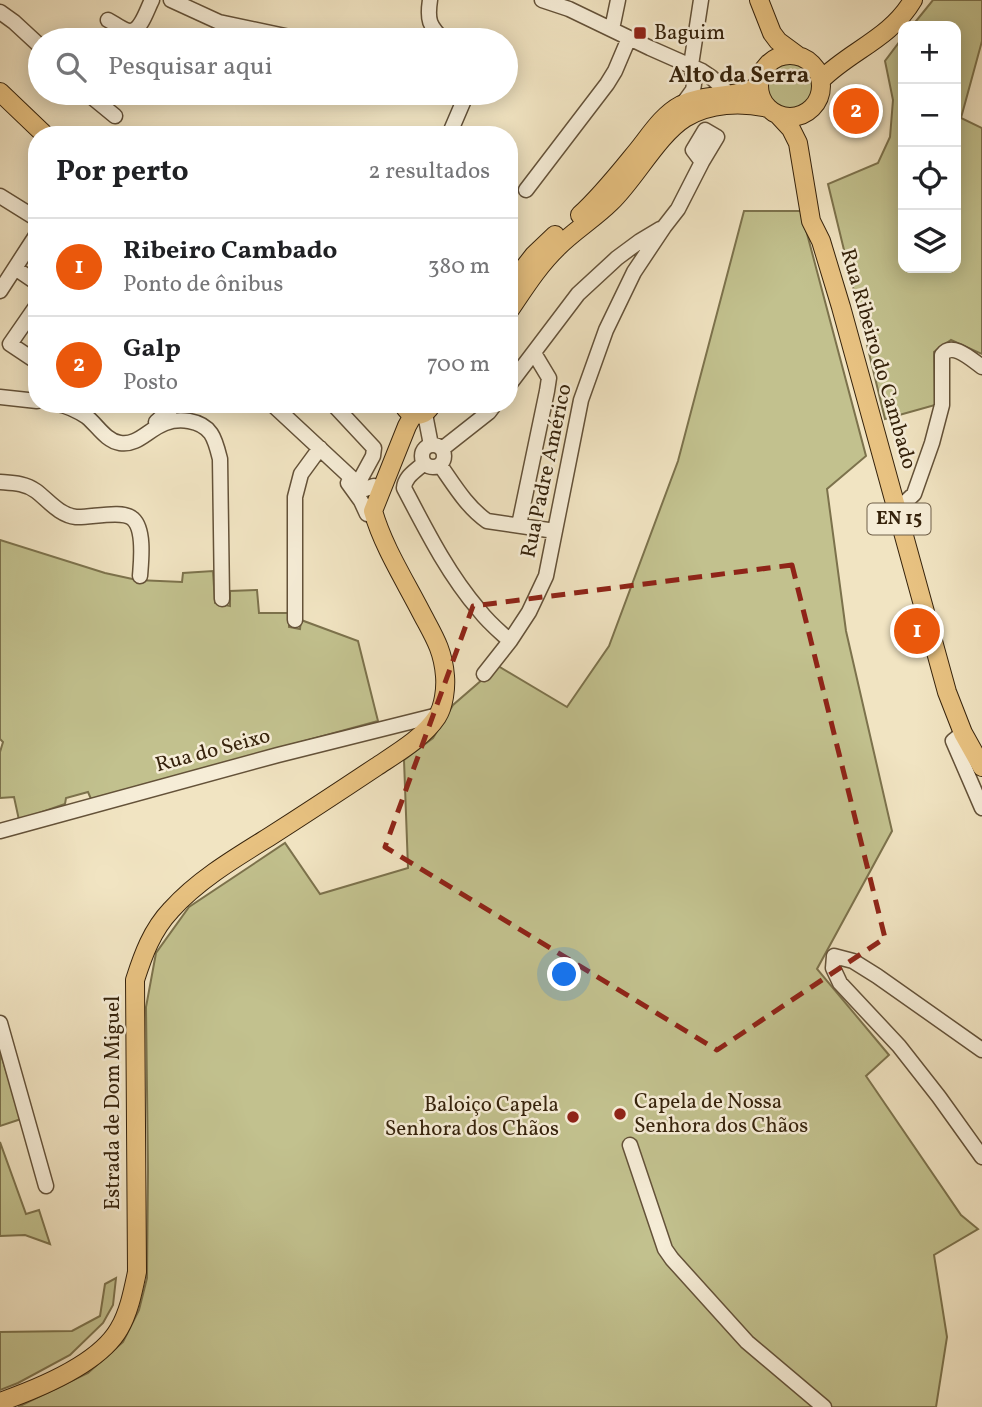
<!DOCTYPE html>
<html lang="pt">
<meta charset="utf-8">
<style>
:root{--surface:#fff;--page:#f6f6f6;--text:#202124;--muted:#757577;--line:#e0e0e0;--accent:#ea580c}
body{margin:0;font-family:Vollkorn,serif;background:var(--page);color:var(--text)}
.controls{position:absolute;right:21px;top:21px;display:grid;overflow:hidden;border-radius:14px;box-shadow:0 4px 18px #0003}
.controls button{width:63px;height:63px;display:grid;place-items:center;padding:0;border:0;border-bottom:2px solid var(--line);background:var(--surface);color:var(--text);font:35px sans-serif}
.you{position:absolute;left:565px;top:975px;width:24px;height:24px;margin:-18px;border:5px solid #fff;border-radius:50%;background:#1a73e8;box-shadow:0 0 0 10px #1a73e833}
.badge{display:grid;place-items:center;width:46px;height:46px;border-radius:50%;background:var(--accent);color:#fff;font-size:23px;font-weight:700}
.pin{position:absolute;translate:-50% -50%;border:4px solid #fff;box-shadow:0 2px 7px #0006}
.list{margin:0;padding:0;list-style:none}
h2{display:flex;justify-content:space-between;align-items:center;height:91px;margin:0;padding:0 28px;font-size:30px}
h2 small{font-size:23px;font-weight:400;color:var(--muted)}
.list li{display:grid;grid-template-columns:46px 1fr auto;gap:21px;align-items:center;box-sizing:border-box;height:98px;padding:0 28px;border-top:2px solid var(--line)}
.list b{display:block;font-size:26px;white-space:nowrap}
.list p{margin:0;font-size:23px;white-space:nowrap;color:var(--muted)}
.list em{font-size:23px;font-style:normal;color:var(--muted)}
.icon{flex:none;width:38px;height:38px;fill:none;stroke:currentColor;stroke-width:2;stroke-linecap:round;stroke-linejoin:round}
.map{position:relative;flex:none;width:982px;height:1407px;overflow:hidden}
.search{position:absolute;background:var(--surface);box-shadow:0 4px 18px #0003;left:28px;top:28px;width:490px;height:77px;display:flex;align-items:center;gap:18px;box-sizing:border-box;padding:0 24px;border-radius:38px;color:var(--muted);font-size:26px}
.panel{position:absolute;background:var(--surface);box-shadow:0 4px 18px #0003;left:28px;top:126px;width:490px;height:287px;border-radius:28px}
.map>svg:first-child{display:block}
.green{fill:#c2c18e;stroke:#7c724c;stroke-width:2}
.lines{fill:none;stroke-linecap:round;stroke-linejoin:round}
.minor-casing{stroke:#645239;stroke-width:17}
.major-casing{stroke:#35220b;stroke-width:20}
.minor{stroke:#f6edd7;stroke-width:14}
.major{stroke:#e8c281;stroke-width:18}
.marked{fill:none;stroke:#8f2418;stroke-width:5;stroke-dasharray:14 9;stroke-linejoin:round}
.poi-dot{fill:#8f2418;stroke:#f6edd7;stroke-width:2.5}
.labels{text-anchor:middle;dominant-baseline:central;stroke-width:5;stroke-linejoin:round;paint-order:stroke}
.shield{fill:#f6edd7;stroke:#6f5f48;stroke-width:2}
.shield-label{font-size:19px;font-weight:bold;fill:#35220b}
.poi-label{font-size:21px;fill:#35220b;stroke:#f6edd7;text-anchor:start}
.street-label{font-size:21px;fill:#35220b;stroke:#f6edd7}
.neighbourhood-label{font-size:23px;font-weight:bold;fill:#35220b;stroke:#f6edd7}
</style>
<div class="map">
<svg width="982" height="1407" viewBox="0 0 982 1407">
<rect width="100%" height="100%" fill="#f1e4c2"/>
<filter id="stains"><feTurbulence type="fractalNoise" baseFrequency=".00286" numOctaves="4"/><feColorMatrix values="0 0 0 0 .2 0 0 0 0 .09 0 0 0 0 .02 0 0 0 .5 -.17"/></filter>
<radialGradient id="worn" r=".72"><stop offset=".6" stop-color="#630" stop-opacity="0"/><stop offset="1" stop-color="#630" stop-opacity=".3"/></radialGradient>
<path class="green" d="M 933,0 L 982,0 L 982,41 L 961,118 L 982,128 L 982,354 L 951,340 L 934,352 L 935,405 L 885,419 L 828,184 L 878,163 L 890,137 L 893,100 L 885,61 L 903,37 L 903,268 L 956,268 L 956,26 L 912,26 Z
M765 86a26 26 0 1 1 52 0a26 26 0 1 1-52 0Z
M 744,211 L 801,211 L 866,456 L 827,489 L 846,631 L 892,831 L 817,969 L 889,1055 L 866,1076 L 961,1215 L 978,1229 L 934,1255 L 947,1337 L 936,1407 L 18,1407 L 88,1373 L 123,1342 L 139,1310 L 147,1278 L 148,1170 L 146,1007 L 156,953 L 189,907 L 285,843 L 320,894 L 408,868 L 404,760 L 433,738 L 453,705 L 498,666 L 567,707 L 609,646 L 678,461 Z
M 0,540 L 105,573 L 137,580 L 182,582 L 183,573 L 213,571 L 215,603 L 230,606 L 230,591 L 257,590 L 259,613 L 289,613 L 289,627 L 300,629 L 301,620 L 358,641 L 378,721 L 91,799 L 88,792 L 66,798 L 65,804 L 19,820 L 14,797 L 0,798 L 0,752 L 3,742 L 0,739 Z
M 0,1051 L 21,1119 L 0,1126 Z
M 0,1142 L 26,1214 L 39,1210 L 50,1244 L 25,1235 L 0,1236 Z
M 116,1278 L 113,1305 L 103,1323 L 70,1355 L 18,1383 L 0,1390 L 0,1332 L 72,1331 L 100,1316 L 105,1284 Z"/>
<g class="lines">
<defs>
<path id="minor" d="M 171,0 L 219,22 L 304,40
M 430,0 C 427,20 429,26 444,40
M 542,0 L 569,9 L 650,48 L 702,71 L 711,77 L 730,95
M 0,12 L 14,22 L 40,46
M 108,20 C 114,23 122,30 129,31 C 141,32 147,9 152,0
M 612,29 L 618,0
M 87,93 L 115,116
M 682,105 L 693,90 L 694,84 L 691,65 L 701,0
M 449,135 L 467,93
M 526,190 L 607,84 L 615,71 L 629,38
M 0,196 L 37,219
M 15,268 L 37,283
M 0,291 L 37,234
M 37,305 L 10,344 L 37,362
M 509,385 L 578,294 L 617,258 L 640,241 L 660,229
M 0,397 L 37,401
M 57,404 C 68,406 78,411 87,417 C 97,425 106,441 120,443 C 144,447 154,415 189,421 C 212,425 215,439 220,459 L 222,599
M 272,404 L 358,484 L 365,489 L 374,486
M 333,404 L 374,448 L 373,456 L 355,489
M 425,414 L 431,445
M 156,422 L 176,404
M422 456a11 11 0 1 1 22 0a11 11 0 1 1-22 0Z
M 442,449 L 489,412 L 495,404
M 424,463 C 416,471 405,476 404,488 C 426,530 448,574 479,610 C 488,622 499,631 510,641
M 440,465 C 454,485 467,507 487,521 L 555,531
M 0,482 C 13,483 25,483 36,491 C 48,500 59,515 76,517 C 91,518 123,509 133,519 C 145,530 141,562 140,576
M 348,483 L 361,501 L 367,514
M 897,510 L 914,494 L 932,443 L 942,405 L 942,355 C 952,341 971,359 982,367
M 519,525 L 547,391 L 549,378 L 534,353
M 295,620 L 295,497 L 301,474 L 320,448
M 484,674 L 510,641 L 529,612 L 546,576 L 581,400 L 606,330 L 634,272 L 664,227 L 678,209 L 702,162 L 717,137 L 705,130 L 693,150 L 702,162
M 963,733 L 953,741 L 982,808
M 0,831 L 278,755 L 438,715
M 0,1023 L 46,1186
M 982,1050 L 877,976 L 853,961 L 834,956 L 833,968 L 840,983 L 899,1046 L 939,1097 L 982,1157
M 630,1145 L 665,1249 L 672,1259 L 747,1342 L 824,1407"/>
<path id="major" d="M 759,0 L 772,33 L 778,41 L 797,55
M759 86a31 31 0 1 1 62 0a31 31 0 1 1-62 0Z
M 821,80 C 851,50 890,39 913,0
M 0,92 L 45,135
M 778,115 L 791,129 L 798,143 L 811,221 L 821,241 L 841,307 L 947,692 L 963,733 L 982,767
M 580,215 C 601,196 619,173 637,151 C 650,135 662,115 681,105 C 706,93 733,99 759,86
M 509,287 L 534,255 L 555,235
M 509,311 C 524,289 539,265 558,247 C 574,231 595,218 611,202 C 635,179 658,135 685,118 C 710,103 741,102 768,108
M 403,404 C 410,419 425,418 432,404
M 0,1402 C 37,1389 99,1364 119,1329 C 129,1312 133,1291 137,1272 L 135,980 C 143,955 152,930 171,910 C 198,880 235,858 269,837 C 305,814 340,791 376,767 C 397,753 423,738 437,717 C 444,706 446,688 445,676 C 443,649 433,635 421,612 C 404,579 383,546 373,511 L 407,426 L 413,415"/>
</defs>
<use href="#minor" class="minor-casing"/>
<use href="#major" class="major-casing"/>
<use href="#minor" class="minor"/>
<use href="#major" class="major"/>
</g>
<path class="marked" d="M 792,565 L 885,938 L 717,1050 L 385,847 L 473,606 Z"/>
<g class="poi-dot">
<rect x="633" y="26" width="14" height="14" rx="3.5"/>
<circle cx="620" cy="1114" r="7"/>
<circle cx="573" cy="1117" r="7"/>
</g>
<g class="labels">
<rect class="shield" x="867.5" y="503.5" width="63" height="31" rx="5"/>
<g class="shield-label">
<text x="899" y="519">EN 15</text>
</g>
<g class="poi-label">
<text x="654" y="33">Baguim</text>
<text x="634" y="1102">Capela de Nossa<tspan x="634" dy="24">Senhora dos Chãos</tspan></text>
<text x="559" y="1105" text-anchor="end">Baloiço Capela<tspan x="559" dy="24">Senhora dos Chãos</tspan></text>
</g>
<g class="street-label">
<text transform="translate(878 359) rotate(74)">Rua Ribeiro do Cambado</text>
<text transform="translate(547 471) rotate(-78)">Rua Padre Américo</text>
<text transform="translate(213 751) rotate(-15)">Rua do Seixo</text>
<text transform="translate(113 1103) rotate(-90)">Estrada de Dom Miguel</text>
</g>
<g class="neighbourhood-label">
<text x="739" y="76">Alto da Serra</text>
</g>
</g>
<rect width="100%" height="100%" filter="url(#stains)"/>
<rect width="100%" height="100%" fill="url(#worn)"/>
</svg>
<div class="controls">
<button>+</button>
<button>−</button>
<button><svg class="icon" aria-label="locate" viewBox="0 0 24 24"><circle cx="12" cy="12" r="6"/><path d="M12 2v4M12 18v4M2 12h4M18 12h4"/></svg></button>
<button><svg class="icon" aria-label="layers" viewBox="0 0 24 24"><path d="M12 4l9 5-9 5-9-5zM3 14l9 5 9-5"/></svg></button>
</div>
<div class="you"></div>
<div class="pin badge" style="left:917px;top:631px">1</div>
<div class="pin badge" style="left:856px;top:111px">2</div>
<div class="search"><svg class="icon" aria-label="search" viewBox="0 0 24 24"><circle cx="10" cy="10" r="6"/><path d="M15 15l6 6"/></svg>Pesquisar aqui</div>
<section class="panel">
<h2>Por perto<small>2 resultados</small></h2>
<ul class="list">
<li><span class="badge">1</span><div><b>Ribeiro Cambado</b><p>Ponto de ônibus</p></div><em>380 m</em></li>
<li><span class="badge">2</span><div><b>Galp</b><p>Posto</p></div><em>700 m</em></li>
</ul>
</section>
</div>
